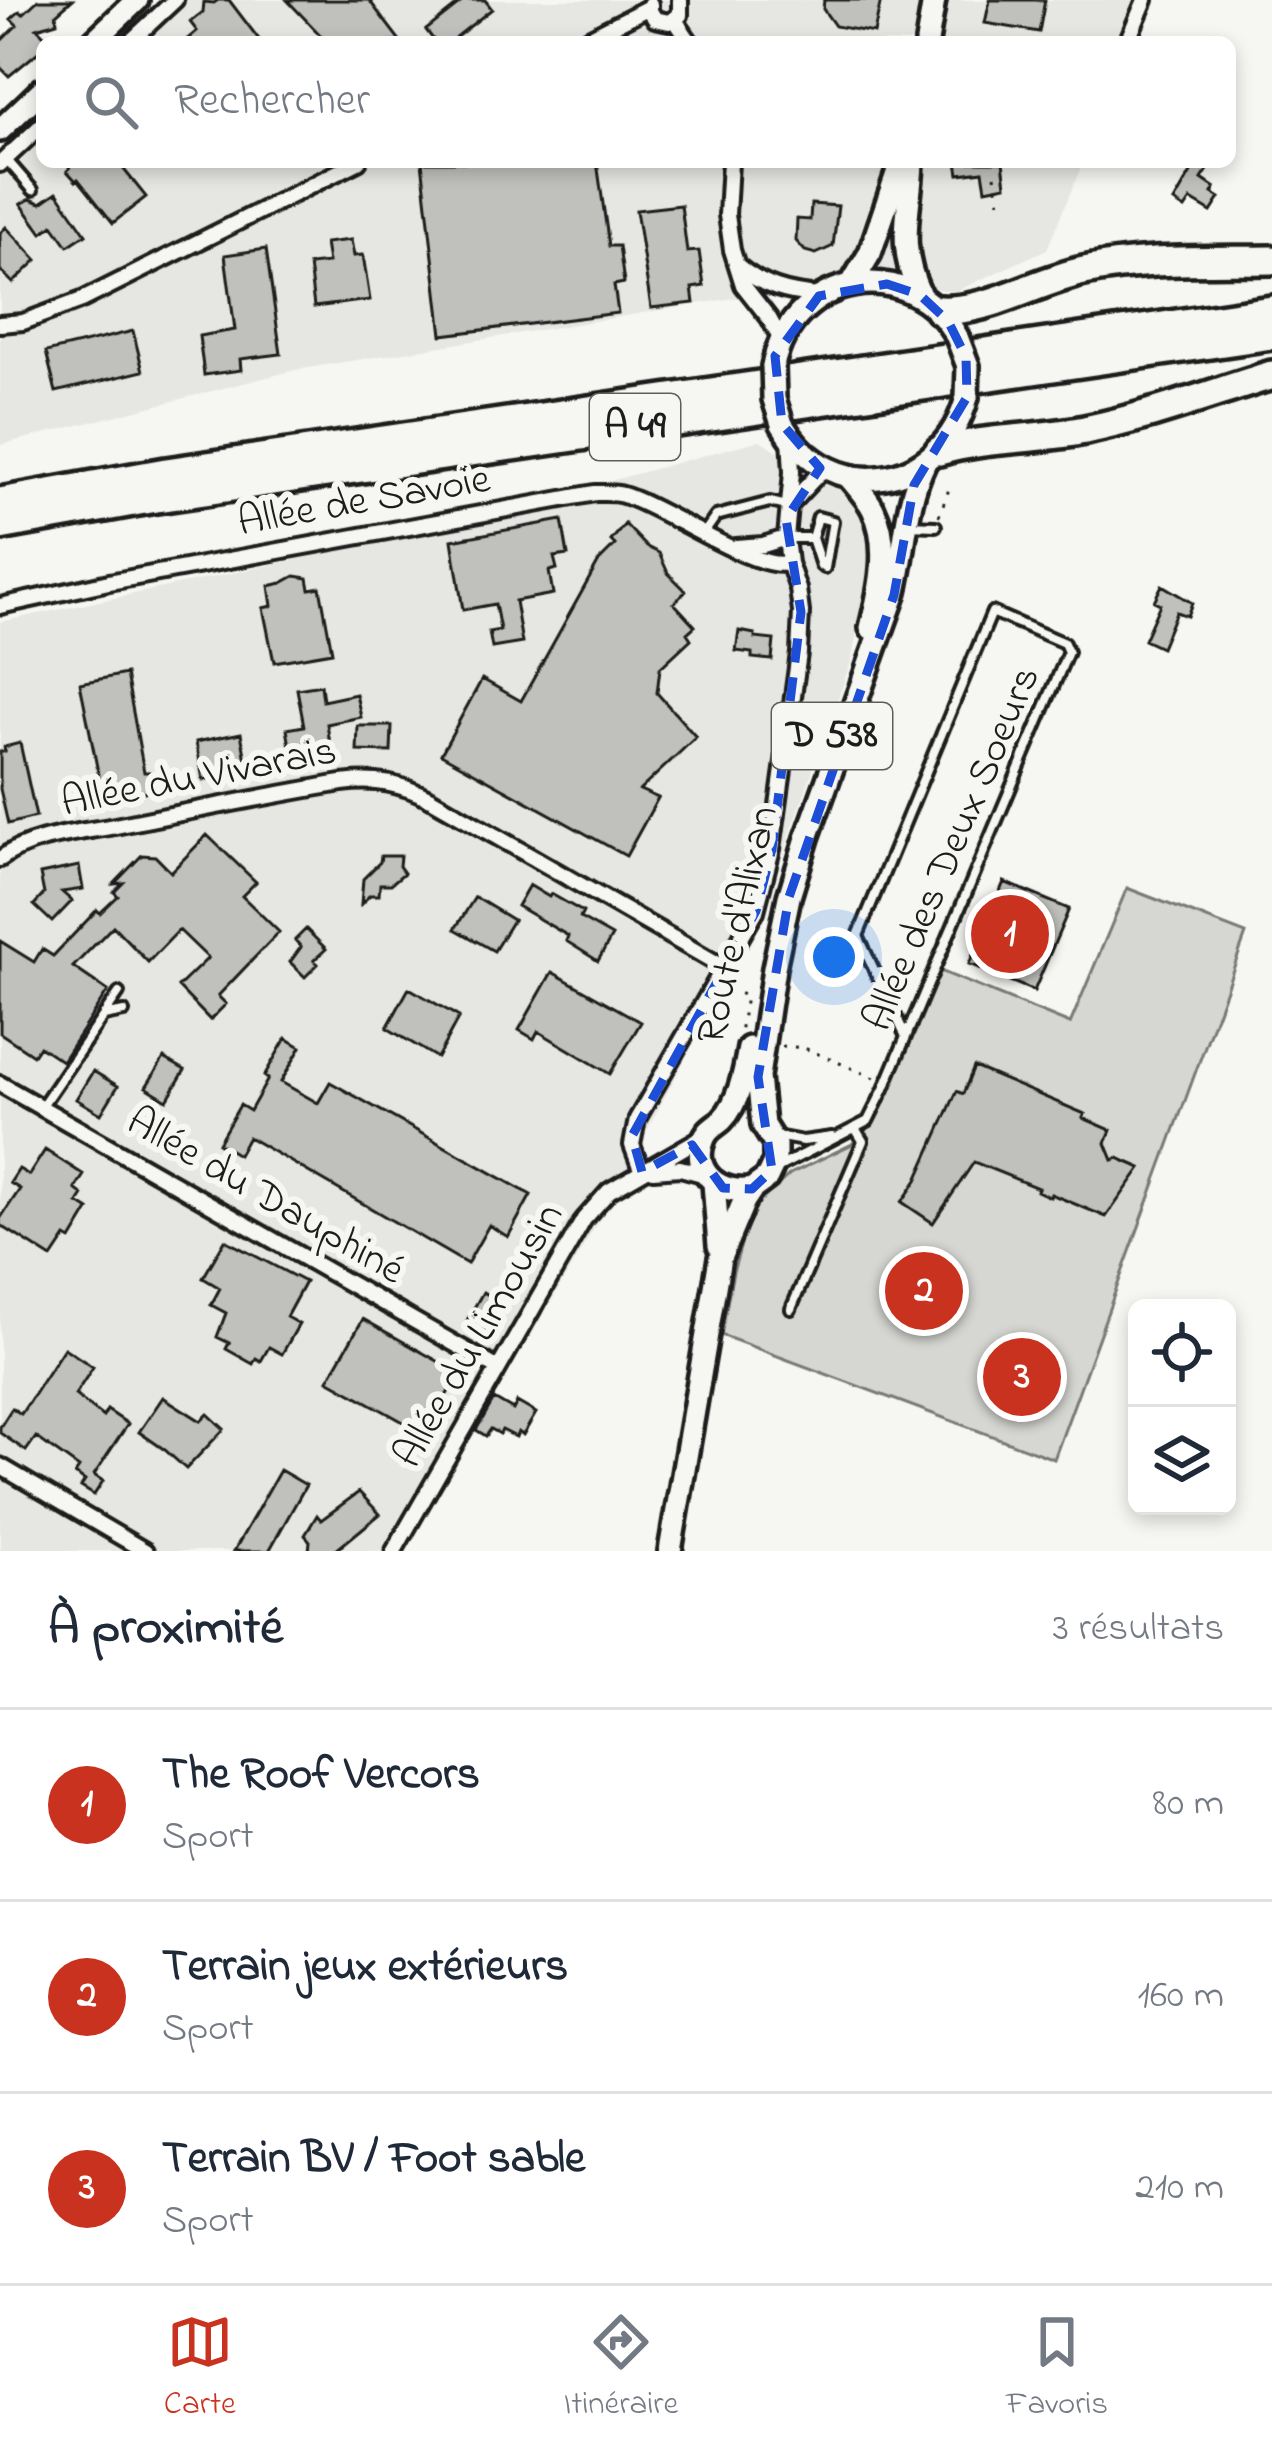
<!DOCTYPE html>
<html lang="fr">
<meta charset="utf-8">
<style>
:root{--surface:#fff;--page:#f6f6f7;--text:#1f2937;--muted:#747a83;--line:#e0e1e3;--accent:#c8321e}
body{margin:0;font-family:"Indie Flower",sans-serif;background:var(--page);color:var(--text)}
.controls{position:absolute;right:36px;bottom:36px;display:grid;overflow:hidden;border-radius:18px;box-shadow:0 6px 18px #0003}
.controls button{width:108px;height:108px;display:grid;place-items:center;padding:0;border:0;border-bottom:3px solid var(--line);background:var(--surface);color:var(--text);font:60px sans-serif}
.you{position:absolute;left:834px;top:957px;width:42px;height:42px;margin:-30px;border:9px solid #fff;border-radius:50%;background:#1a73e8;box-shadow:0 0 0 18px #1a73e833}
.badge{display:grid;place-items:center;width:78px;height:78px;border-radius:50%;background:var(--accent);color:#fff;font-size:39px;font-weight:700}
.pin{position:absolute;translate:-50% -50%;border:6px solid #fff;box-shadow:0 3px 12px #0006}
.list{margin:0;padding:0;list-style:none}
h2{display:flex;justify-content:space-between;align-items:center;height:156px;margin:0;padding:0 48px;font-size:51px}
h2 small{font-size:39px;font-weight:400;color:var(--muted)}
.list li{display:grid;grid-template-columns:78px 1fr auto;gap:36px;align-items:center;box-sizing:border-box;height:192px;padding:0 48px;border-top:3px solid var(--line)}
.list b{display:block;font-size:45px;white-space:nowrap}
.list p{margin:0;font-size:39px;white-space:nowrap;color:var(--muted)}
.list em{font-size:39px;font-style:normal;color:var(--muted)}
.icon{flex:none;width:66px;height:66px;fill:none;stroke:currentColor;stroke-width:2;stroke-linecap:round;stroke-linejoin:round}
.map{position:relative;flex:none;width:1272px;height:1551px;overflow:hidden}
.search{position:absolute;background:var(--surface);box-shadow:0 6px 18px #0003;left:36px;right:36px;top:36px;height:132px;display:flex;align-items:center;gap:30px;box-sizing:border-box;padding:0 42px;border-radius:18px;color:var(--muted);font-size:45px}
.sheet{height:732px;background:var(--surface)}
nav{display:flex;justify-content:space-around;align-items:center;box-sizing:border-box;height:168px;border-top:3px solid var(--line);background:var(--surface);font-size:33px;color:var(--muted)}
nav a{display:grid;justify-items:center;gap:6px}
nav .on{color:var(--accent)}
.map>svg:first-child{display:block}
.built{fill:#e6e6e2}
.green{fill:#d6d6d2;stroke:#797977;stroke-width:3}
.building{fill:#c0c0bd;stroke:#1c1c1c;stroke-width:3}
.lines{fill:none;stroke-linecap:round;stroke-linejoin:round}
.service-casing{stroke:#1c1c1c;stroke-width:16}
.minor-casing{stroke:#1c1c1c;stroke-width:22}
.primary-casing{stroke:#1c1c1c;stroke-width:30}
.motorway-casing{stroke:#1c1c1c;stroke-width:36}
.path{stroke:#1c1c1c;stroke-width:3;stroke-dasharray:3 9;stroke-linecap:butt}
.service{stroke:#f6f6f2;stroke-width:8}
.minor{stroke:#f6f6f2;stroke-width:14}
.primary{stroke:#f6f6f2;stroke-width:21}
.motorway{stroke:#f6f6f2;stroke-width:27}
.primary-bridge-casing{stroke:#1c1c1c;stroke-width:30;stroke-linecap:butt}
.primary-bridge{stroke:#f6f6f2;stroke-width:21}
.marked{fill:none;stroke:#1d4ed8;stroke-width:9;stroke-dasharray:24 15;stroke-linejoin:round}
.labels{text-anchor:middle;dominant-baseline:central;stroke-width:12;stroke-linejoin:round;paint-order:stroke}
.shield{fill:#f6f6f2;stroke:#5d5d5c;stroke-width:3}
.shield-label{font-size:39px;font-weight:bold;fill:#1c1c1c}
.street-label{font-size:42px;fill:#1c1c1c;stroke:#f6f6f2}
</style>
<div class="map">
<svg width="1272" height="1551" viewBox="0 0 1272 1551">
<rect width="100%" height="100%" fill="#f6f6f2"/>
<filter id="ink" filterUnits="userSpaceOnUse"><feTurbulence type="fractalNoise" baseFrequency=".00833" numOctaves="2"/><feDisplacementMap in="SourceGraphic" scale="24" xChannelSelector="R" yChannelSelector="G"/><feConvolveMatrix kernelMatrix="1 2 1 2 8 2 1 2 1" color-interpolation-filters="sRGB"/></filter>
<g filter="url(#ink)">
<path class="built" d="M 173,0 L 1151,0 L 1133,42 L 126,42 Z
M 42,116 L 42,162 L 1083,162 L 1047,249 L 954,292 L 849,271 L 814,285 L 295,370 L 0,445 L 0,154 Z
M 760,440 L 857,500 L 872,546 L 852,659 L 763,911 L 606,1208 L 404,1551 L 0,1551 L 0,622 L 409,536 Z"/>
<path class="green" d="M 1127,888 L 1246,934 L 1054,1459 L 721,1335 L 733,1272 L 751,1210 L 790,1174 L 852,1144 L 868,1121 L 928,966 L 1070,1024 Z"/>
<path class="building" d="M 38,0 L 72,0 L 56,14 L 57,22 L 37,28 L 51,42 L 42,42 L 42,49 L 9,76 L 0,67 L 0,42 L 17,25 L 11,19 L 20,11 L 23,14 Z
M 218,0 L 229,0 L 261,42 L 184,42 L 197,31 L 190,22 L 203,12 L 204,2 L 214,3 Z
M 287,0 L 369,0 L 401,42 L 327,42 Z
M 464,0 L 485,0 L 492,9 L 450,42 L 435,42 L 426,30 Z
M 824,0 L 881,0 L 874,33 L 835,26 L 823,9 Z
M 990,0 L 1045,0 L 1039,32 L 985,23 Z
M 66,162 L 118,162 L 146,197 L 113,223 L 78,179 L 76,181 L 67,171 L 70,168 Z
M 422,162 L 597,162 L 609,246 L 619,246 L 624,283 L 614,285 L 618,313 L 442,335 Z
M 957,162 L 1003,162 L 1006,185 L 986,189 L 983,171 L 959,174 Z
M 1197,162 L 1213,162 L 1202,179 L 1215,188 L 1212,193 L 1220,198 L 1211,212 L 1191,200 L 1185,209 L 1174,202 Z
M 57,192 L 86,234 L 68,246 L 53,225 L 42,233 L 21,204 L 30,199 L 41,203 Z
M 811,204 L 838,206 L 833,246 L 816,254 L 805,251 L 796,241 L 797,219 L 810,220 Z
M 681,205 L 687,252 L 699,251 L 704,286 L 692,288 L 694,303 L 651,308 L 636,210 Z
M 6,227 L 37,260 L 13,283 L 0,270 L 0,233 Z
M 351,240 L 354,256 L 363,255 L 370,300 L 314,307 L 309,265 L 328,263 L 325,243 Z
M 266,249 L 281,354 L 240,359 L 241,370 L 204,375 L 199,336 L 235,330 L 225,255 Z
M 133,331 L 143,371 L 56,392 L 46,352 Z
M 562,520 L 568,555 L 554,557 L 557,569 L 549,571 L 553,594 L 515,601 L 522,643 L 492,648 L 489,632 L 500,630 L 495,604 L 463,610 L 452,540 Z
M 625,524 L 647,547 L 659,553 L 668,573 L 686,591 L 674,603 L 695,626 L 687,633 L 691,639 L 660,668 L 657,693 L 696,737 L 640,790 L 658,798 L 626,856 L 441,754 L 482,679 L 521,701 L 599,561 L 615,545 L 611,541 Z
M 295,576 L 308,578 L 310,589 L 320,587 L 332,652 L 274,662 L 263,608 L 272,606 L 269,586 L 282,583 Z
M 1162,585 L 1192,603 L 1187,616 L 1176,612 L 1161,648 L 1144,640 L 1160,604 L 1154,601 Z
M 739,631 L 755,634 L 755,638 L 774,640 L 772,660 L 752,658 L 752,653 L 736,651 Z
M 126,674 L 144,772 L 149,772 L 153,790 L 99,801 L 95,783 L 100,782 L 80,683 Z
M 321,685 L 323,701 L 356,694 L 361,717 L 327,724 L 330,744 L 291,752 L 287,729 L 304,726 L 297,689 Z
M 358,726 L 392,726 L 391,752 L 357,751 Z
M 241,733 L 248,771 L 203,780 L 196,742 Z
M 20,743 L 36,817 L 8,824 L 0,789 L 0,752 L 5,751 L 4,747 Z
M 207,835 L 256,882 L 242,896 L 279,932 L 218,996 L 226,1004 L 210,1020 L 178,987 L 208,958 L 179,930 L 148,962 L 113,926 L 73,967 L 108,991 L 62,1061 L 39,1046 L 33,1055 L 0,1033 L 0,941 L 34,962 L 42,949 L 53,956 L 97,910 L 100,913 L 118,896 L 114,892 L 123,883 L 114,884 L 142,855 L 155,856 L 171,872 Z
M 381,856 L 400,856 L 399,866 L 404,873 L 391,884 L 380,884 L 379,895 L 370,895 L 361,904 L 363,879 L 380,862 Z
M 79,866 L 83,889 L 62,892 L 72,901 L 52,922 L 34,905 L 44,894 L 40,874 Z
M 1004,882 L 1069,909 L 1034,991 L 969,964 Z
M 529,885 L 549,897 L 551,894 L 583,912 L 580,918 L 612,936 L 598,961 L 566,941 L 568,936 L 517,906 Z
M 475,897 L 513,920 L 494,951 L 455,929 Z
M 306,929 L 326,949 L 314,960 L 318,964 L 305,977 L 290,962 L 301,947 L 295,940 Z
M 552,972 L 641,1022 L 610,1074 L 538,1031 L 534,1039 L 519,1030 Z
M 409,988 L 459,1017 L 437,1058 L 387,1028 Z
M 286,1038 L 301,1047 L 281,1082 L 318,1103 L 330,1082 L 531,1195 L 508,1237 L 489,1225 L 467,1264 L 248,1137 L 238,1155 L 218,1143 L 240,1105 L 250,1111 L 268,1079 L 264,1076 Z
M 164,1058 L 185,1070 L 167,1100 L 146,1087 Z
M 974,1067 L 1085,1114 L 1083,1118 L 1111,1130 L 1106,1143 L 1113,1160 L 1118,1158 L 1141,1168 L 1106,1217 L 1051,1194 L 1050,1197 L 1037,1191 L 1038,1188 L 974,1162 L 933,1223 L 902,1202 L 917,1180 L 957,1091 L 963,1094 Z
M 93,1071 L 118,1086 L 101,1114 L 76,1099 Z
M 45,1150 L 84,1175 L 75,1189 L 83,1195 L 78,1203 L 89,1210 L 71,1240 L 66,1237 L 52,1258 L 0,1225 L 0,1219 L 20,1189 L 10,1183 L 19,1169 L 29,1175 Z
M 225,1240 L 305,1282 L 286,1317 L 299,1324 L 282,1354 L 269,1347 L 261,1361 L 256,1358 L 253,1364 L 226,1349 L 229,1343 L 217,1337 L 226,1313 L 211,1305 L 220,1288 L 203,1278 Z
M 483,1292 L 505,1304 L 489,1335 L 466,1322 Z
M 363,1319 L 459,1373 L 425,1434 L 328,1380 Z
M 64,1348 L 93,1367 L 75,1395 L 103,1417 L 107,1410 L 128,1424 L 94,1475 L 103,1481 L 94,1495 L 81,1487 L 85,1481 L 75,1474 L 79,1468 L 36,1437 L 26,1451 L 0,1433 L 0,1427 L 12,1408 L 21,1414 Z
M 163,1397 L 201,1421 L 208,1414 L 224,1429 L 186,1469 L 165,1450 L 139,1432 Z
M 494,1399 L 513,1410 L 517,1402 L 536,1413 L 523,1435 L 518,1432 L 516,1437 L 502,1430 L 500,1434 L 491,1429 L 486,1436 L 476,1430 Z
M 280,1470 L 306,1485 L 269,1551 L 234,1551 Z
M 359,1492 L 380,1514 L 335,1551 L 309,1551 L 310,1541 L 305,1535 L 317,1515 L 321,1520 Z"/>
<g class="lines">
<defs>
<path id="service" d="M 7,160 L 33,190
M 818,517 L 833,521 L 825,568 L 821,566 L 812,538 Z
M 908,525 L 936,526
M 704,533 L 716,516 L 770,502 L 787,506
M 786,538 L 812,538
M 104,1016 L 124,1012
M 41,1107 L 119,993
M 776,1136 L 803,1141 L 832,1137
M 779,1167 L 868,1121 L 884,1089 L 1068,652 L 1064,643 L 992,612 L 858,936 L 906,1037
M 791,1309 L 863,1141 L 855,1128"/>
<path id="minor" d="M 650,4 L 650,11 L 655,19 L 669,22 L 680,15 L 680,0
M 675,20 L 690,42
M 130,42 L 175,0
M 581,42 L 649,7
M 1127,42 L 1145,0
M 730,162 L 727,215 L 732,250 L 743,285 L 769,318 L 781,340
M 0,164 L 42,125
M 738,266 C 763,287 787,293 819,296
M 0,324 L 23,322 L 82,300 L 358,162
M 792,502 L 824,468
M 736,547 L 763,545 L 786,538
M 0,606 L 109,582 L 595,493 C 604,493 615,492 623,495 C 664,507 754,572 789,563
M 0,859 C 30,836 78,833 115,826 C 190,811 266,796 342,783 C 376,779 400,783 431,799 L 725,968
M 0,1084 L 497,1368
M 653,1170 L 680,1168 L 706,1175
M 642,1172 L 632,1145 L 637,1119 L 756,911 L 772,849 L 799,653 L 801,612 L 798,589 L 789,563 L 786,538 L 792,472 L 790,438
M 0,1466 L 145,1551
M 394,1551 L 584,1219 L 609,1191 L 704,1136"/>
<path id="primary" d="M 93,42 L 137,0
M 927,42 L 934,0
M 0,130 L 42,90
M 912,162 C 910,214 896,244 920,295
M 851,285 L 870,253 L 901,162
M 773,366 C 793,272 911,252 957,337
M 782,424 C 831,509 943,490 967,397
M 849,477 C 857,487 867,497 873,509 C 891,545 880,591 871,628
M 749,1048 C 745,1071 739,1103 722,1120 C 714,1127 707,1129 703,1141 C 691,1173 722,1196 752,1189
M 714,1183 L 719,1246
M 670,1551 L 720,1258 L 744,1201 L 752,1189 L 767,1178 L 775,1161 L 775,1144 L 763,1125 L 758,1077 L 774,968 L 789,897 L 807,838 L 894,595 C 906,550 904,505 925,462"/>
<path id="motorway" d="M 939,310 C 988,313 1035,281 1084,271 C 1145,258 1209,261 1272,260
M 939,451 C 987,437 1036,440 1085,430 C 1149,417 1210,394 1272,375
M 0,502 L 166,472 L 1272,310
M 0,526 L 150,499 L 1272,335"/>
</defs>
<use href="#service" class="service-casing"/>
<use href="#minor" class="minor-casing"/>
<use href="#primary" class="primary-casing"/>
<use href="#motorway" class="motorway-casing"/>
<path class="path" d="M 995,175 L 999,201
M 939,516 L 949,489
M 729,989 L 746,996 L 740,1033
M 782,1046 L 804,1048 L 875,1078"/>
<use href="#service" class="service"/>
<use href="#minor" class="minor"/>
<use href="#primary" class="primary"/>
<use href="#motorway" class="motorway"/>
<defs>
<path id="primary-bridge" d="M 957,337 L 968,366 L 967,397
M 773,366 L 774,399 L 782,424"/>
</defs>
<use href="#primary-bridge" class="primary-bridge-casing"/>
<use href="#primary-bridge" class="primary-bridge"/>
</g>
</g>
<path class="marked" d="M 887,284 L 920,295 L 948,321 L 966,357 L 967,397 L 914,485 L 894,595 L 789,897 L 758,1077 L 772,1170 L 752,1189 L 723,1188 L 692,1145 L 642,1172 L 632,1136 L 756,911 L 772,849 L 801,612 L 786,519 L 820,468 L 782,424 L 775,356 L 819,296 Z"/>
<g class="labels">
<g class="shield">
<rect x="590" y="394" width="90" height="66" rx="9"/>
<rect x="772" y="703" width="120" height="66" rx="9"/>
</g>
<g class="shield-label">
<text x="635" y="427">A 49</text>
<text x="832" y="736">D 538</text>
</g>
<g class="street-label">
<text transform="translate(364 502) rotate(-10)">Allée de Savoie</text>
<text transform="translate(199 778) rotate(-11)">Allée du Vivarais</text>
<text transform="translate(953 849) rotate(-67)">Allée des Deux Soeurs</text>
<text transform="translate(739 925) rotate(-77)">Route d'Alixan</text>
<text transform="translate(265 1197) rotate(30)">Allée du Dauphiné</text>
<text transform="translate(480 1336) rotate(-60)">Allée du Limousin</text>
</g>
</g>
</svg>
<div class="controls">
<button><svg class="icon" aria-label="locate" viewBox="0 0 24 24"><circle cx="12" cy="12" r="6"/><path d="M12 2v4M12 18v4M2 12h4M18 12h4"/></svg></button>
<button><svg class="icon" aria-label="layers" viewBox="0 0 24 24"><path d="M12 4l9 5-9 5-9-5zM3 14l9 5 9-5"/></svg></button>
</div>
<div class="you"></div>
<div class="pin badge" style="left:1010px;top:934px">1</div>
<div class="pin badge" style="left:924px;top:1291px">2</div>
<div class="pin badge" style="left:1022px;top:1377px">3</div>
<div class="search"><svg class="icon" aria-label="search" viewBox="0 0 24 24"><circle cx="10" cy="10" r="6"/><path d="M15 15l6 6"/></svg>Rechercher</div>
</div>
<section class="sheet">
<h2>À proximité<small>3 résultats</small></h2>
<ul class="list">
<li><span class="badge">1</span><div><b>The Roof Vercors</b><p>Sport</p></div><em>80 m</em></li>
<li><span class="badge">2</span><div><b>Terrain jeux extérieurs</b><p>Sport</p></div><em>160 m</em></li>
<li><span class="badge">3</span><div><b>Terrain BV / Foot sable</b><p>Sport</p></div><em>210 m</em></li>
</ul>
</section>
<nav>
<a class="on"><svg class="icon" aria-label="map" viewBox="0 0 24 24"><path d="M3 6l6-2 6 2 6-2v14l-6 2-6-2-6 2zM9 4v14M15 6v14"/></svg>Carte</a>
<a><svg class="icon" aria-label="directions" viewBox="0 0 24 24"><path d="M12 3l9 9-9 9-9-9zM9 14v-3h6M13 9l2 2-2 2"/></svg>Itinéraire</a>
<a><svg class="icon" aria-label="saved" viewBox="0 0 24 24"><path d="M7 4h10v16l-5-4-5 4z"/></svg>Favoris</a>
</nav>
